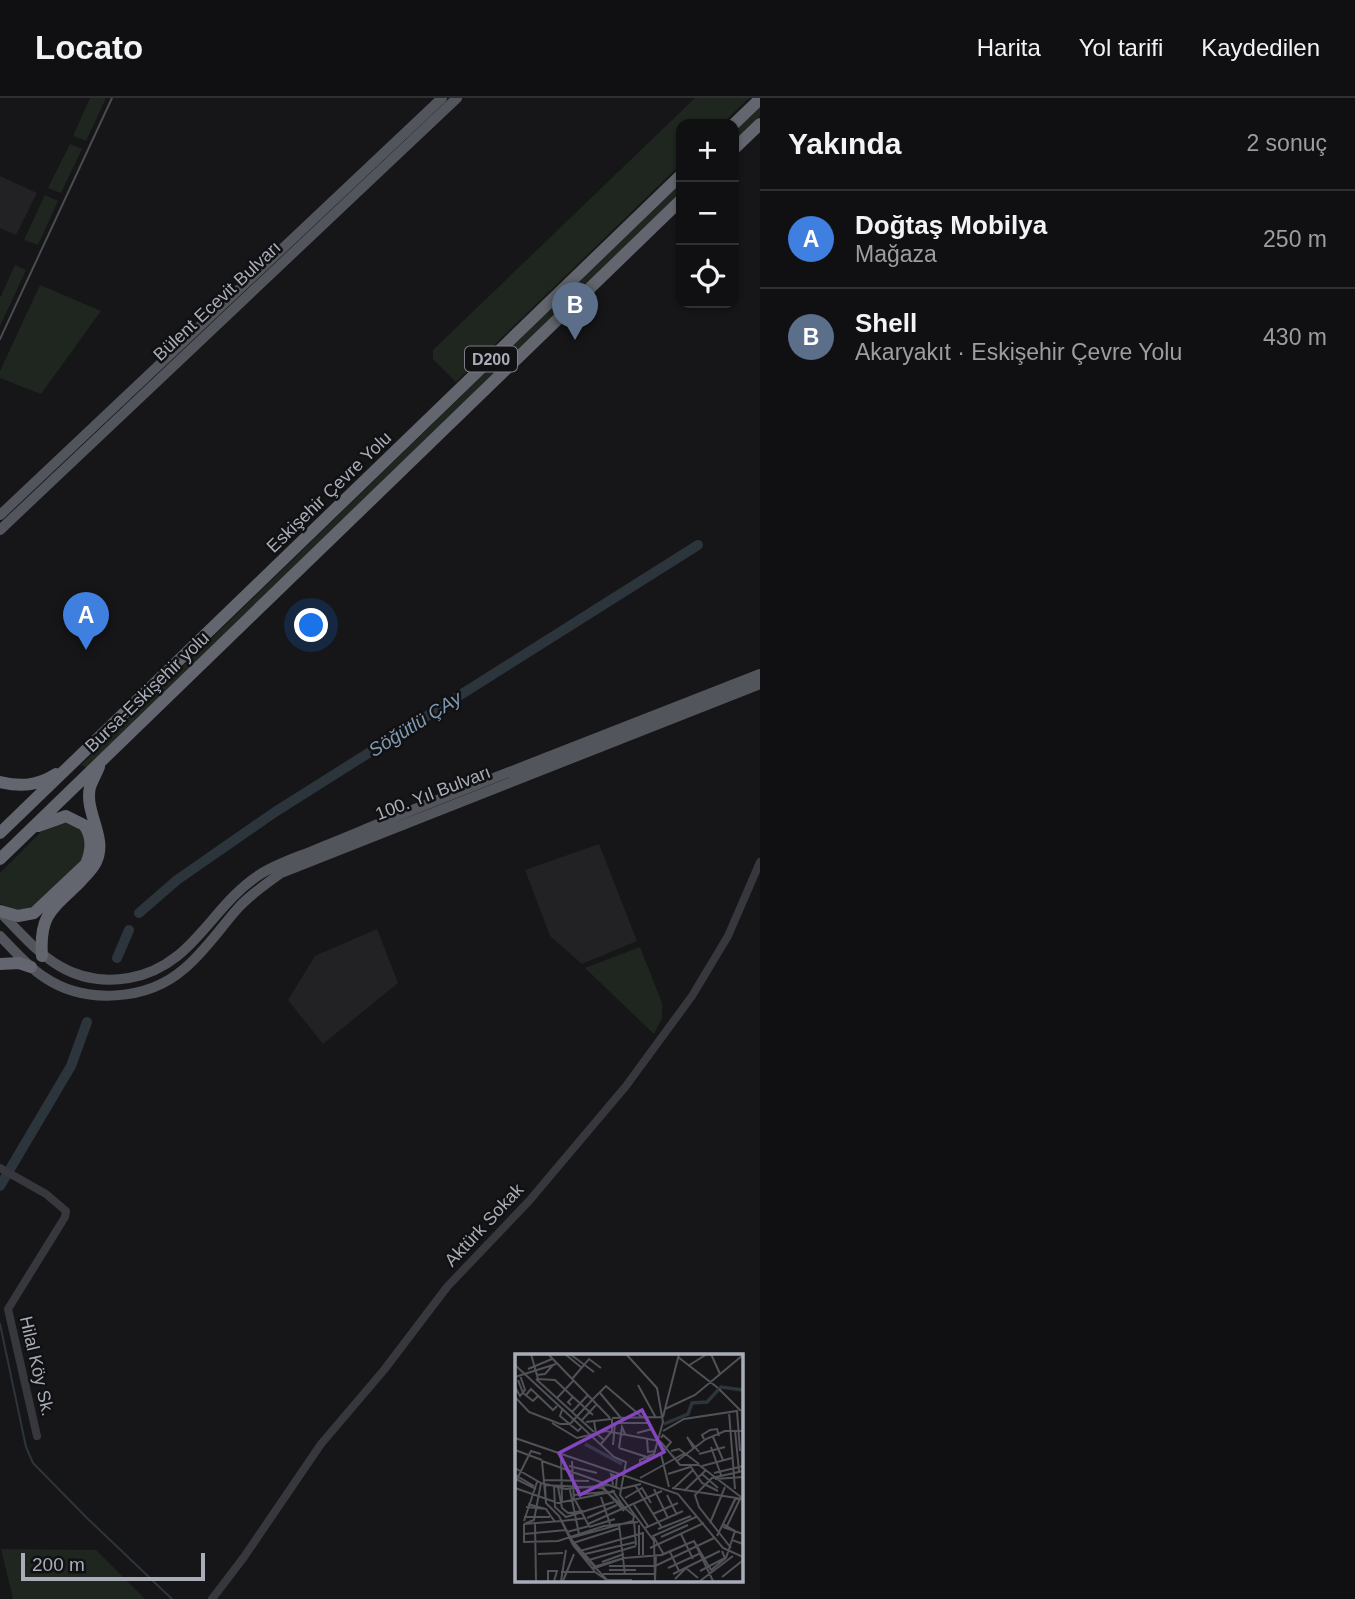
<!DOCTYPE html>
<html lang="tr">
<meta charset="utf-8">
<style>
:root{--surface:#101012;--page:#1e1e20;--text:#f1f3f6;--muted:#9c9d9f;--line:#303032;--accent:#7c3aed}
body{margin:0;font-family:Arial,sans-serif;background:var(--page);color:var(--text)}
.controls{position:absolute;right:21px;top:21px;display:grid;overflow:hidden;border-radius:14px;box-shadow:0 2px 5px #0004}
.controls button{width:63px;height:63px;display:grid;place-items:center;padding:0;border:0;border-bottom:2px solid var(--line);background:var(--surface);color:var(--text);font:35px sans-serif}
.scale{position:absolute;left:21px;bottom:18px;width:184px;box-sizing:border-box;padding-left:7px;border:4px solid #a8adb8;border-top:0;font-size:19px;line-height:24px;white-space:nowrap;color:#a8adb8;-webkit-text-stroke:5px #111113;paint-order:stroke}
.you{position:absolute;left:312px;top:528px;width:24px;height:24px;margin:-18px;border:5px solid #fff;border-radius:50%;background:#1a73e8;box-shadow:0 0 0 10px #1a73e833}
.badge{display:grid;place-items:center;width:46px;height:46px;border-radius:50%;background:var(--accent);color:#fff;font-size:23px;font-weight:700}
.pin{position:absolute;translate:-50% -58px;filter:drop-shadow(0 2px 4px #0008)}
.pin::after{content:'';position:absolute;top:37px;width:24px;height:21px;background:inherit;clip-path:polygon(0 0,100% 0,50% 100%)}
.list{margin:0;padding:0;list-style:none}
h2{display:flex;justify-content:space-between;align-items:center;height:91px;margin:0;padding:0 28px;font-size:30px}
h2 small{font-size:23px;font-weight:400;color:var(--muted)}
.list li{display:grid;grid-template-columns:46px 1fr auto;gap:21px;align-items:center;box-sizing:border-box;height:98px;padding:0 28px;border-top:2px solid var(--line)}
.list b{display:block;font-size:26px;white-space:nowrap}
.list p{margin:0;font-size:23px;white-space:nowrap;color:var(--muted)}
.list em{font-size:23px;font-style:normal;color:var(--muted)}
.icon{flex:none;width:38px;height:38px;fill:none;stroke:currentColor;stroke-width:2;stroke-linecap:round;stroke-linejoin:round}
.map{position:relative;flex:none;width:760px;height:1501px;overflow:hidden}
header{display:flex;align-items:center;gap:42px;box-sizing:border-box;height:98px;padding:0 35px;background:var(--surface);border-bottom:2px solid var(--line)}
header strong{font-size:33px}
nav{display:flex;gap:38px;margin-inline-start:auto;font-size:24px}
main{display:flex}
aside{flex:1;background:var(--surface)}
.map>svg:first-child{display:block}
.built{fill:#222225}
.green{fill:#1e261f}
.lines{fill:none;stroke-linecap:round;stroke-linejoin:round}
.stream{stroke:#2c353c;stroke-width:2}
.river{stroke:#2c353c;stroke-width:10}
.minor{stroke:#37383d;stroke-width:8}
.major{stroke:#53555c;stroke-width:10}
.highway{stroke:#63666e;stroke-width:12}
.tram{stroke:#4a4c52;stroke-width:2}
.labels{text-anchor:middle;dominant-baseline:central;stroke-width:5;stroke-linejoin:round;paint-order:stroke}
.shield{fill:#111113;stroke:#7b7e86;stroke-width:2}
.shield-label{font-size:16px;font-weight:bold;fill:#a8adb8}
.street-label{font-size:18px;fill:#a8adb8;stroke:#111113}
.water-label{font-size:19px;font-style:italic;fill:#7f9bb3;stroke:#111113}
.inset-river{fill:none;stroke:#2c353c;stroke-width:3.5}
.inset-road{fill:none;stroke:#505258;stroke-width:2}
.view{fill:#8446be;fill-opacity:0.15;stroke:#8446be;stroke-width:3.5}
.inset-edge{fill:none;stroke:#a8adb8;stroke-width:3.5}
</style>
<header>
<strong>Locato</strong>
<nav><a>Harita</a><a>Yol tarifi</a><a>Kaydedilen</a></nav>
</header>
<main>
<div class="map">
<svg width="760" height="1501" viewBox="0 0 760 1501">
<rect width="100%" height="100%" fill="#161618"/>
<path class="built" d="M 0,78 L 37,95 L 16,137 L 0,130 Z
M 599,746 L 637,843 L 582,866 L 550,838 L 525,772 Z
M 377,831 L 398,885 L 323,946 L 288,902 L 315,858 Z"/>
<path class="green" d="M 90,0 L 106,0 L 86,43 L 73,38 Z
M 695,0 L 749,0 L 722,26 L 681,26 L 681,66 L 456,284 L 433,261 L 433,252 Z
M 760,9 L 760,18 L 734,44 L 734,34 Z
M 70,46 L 82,51 L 61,95 L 48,90 Z
M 681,85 L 681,95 L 87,670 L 81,667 Z
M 45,97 L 58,103 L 38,147 L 24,142 Z
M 15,167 L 26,172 L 0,228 L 0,200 Z
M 40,187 L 101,213 L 41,296 L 0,280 L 0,273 Z
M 58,723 C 81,726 93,739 82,762 C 63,781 29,830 0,805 L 0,775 L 47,728 Z
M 640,849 L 662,905 L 662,920 L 654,936 L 585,870 Z
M 1,1451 L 96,1452 L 145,1501 L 13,1501 Z"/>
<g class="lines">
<path class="stream" d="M 0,1226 L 26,1349 L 33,1365 L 87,1420 L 172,1501"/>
<path class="river" d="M 139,815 L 177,782 L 275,714 L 698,447
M 117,860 L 129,832
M 0,1088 L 71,968 L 87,924"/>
<path class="minor" d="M 0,1070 L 46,1096 L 66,1113 L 65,1119 L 8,1211 L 37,1338
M 212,1501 L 244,1459 L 321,1346 L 384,1272 L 447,1189 L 529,1103 L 626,988 L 692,898 L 728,838 L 760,764"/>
<path class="major" d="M 0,417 L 442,0
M 0,432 L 457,0
M 0,814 C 39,855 68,890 129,880 C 193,869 210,809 259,777 C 275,766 298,759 317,751 C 354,736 392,720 430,705 C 540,663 650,620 760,576
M 0,838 C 14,852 27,868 44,879 C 85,907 148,903 185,870 C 206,852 221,829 239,809 C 251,796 266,786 281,775 L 760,586"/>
<path class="highway" d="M 734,26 L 760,1
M 734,51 L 760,26
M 0,684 C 21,689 37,688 56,676
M 0,735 L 681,77
M 0,761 L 681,102
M 0,813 L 18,818 L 34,815 L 86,766 C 92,752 93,739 84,727 L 66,718 L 38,728
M 42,858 C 39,817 52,811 79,785 C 85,778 92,772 96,764 C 108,739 84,715 90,689 C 92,683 96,676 99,669
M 0,866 L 19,865 L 31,869"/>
<path class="tram" d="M 0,241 L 112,0"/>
</g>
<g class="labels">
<rect class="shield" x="465" y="248.5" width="52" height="25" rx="5"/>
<g class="shield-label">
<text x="491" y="261">D200</text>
</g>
<g class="street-label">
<text transform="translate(217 203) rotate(-43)">Bülent Ecevit Bulvarı</text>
<text transform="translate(329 394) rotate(-44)">Eskişehir Çevre Yolu</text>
<text transform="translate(147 594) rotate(-44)">Bursa-Eskişehir yolu</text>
<text transform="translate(433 695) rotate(-21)">100. Yıl Bulvarı</text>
<text transform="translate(484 1127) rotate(-47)">Aktürk Sokak</text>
<text transform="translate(37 1268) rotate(77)">Hilal Köy Sk.</text>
</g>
<g class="water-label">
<text transform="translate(415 626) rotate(-32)">Söğütlü ÇAy</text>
</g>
</g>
<g transform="translate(515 1256)">
<rect width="228" height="228" fill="#161618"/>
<path class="inset-river" d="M 149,70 L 173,60 L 177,49 L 192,48 L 206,33 L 228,36M 70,90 L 107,110"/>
<path class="inset-road" d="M 16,0 L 23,25M 33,0 L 95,64M 50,0 L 67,14M 55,0 L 79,18M 111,0 L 142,34 L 148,68 L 139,100 L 125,106 L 125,112M 196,0 L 205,20M 163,3 L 203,34M 0,11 L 99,103 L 111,108 L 105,141 L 139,187 L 140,227M 173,12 L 192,0M 13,15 L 37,5M 21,21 L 30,20 L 38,11M 0,23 L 41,10M 21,25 L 79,78M 22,25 L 40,26 L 58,43M 57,25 L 74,5 L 86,14M 3,26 L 8,39 L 18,47 L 23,42M 123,31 L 141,64M 0,33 L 5,42 L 10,36 L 5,21M 204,35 L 226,57M 85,39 L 106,64M 11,41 L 16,35 L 38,56 L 42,52M 0,43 L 14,58 L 45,70 L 55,70 L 78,45M 42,44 L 58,27M 78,45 L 91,32 L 128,64M 56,51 L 53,48 L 58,43 L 78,61M 150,55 L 164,0M 47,56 L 45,62 L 63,77 L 66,74M 57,58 L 73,41M 214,58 L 220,135M 148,63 L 150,55 L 180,41 L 228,1M 97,64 L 147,63M 66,67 L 82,50M 79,67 L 81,79 L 89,86M 71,68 L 96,65M 37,69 L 62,84 L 91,77 L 144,87M 101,69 L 134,69M 220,76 L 224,117M 148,77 L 169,65 L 222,57 L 225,97M 122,79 L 137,75 L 143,87M 198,83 L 208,106M 0,84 L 163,140 L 208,194 L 228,203M 146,84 L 148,81 L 156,88 L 146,100 L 154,133M 132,85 L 133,98 L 141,97M 189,85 L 187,81 L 195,76 L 202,75 L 204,82M 145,87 L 165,111 L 184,111M 86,90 L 97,77 L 97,65M 98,91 L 100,69M 196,93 L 206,121M 104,94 L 135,104M 104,94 L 107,73 L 110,80M 179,95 L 172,83 L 184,98M 0,96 L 27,106M 156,97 L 164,95 L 184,110M 184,100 L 210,93M 46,103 L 47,148M 27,107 L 31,149 L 44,162 L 60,192 L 93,227M 27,107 L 105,135M 57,107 L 59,147M 162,107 L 191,85 L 210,77 L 228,77M 174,110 L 187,129 L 203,137M 184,111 L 226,143M 54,112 L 82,119M 187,112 L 217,104M 0,114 L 26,129 L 51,135 L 94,131M 199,119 L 228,112M 153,120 L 175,113M 187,120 L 203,134M 0,121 L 19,132M 125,124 L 170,99M 1,125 L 21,135M 200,125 L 228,123M 29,126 L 74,127M 0,129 L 16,97 L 26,100M 26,129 L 19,166 L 9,170 L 46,167M 98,131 L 96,120 L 102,123 L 101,133M 120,131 L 147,174M 39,132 L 40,153 L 51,163 L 99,148M 87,132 L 109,157M 43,133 L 47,154 L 53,159 L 68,157M 0,134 L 43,149 L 100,137M 157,134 L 228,145M 159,134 L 178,116M 105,135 L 126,130M 139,135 L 153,164M 55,136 L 64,180M 97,136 L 111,156M 169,137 L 191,116M 59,141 L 89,138M 152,141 L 162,161M 86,143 L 95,170M 110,144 L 127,134 L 136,149M 60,146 L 74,172M 13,150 L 31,155 L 40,168M 119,151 L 133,172M 11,153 L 32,155M 138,160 L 163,149M 9,163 L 35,163M 72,164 L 102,151M 9,167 L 22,128M 47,167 L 71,164M 119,167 L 121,191M 20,168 L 21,227M 195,169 L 210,133M 9,170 L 9,188 L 43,187 L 89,172 L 123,168M 73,170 L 147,137M 104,170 L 110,221M 124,171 L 124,201M 212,172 L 225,145M 74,173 L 100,165M 208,173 L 228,180M 130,174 L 168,157M 143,175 L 176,162M 220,177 L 217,186 L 228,190M 52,178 L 74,172M 9,180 L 51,176M 166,180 L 178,205M 202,182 L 221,144M 146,183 L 173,171M 58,189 L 105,174M 135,194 L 189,169M 216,194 L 184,153 L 180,141 L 197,124 L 228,117M 65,197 L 128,179M 155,198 L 164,217M 148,199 L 138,182 L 181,163M 23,200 L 48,199M 70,200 L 121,188M 128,201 L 128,178M 74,206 L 121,192M 87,208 L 109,200M 94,212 L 140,212M 140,212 L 199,184M 153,214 L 186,199M 77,215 L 109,204 L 146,201 L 179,187 L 198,227M 94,216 L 121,216M 185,217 L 210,204 L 207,197M 46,218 L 79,218M 88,220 L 140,220M 158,220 L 205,197M 207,223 L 227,207M 160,225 L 171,214 L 183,224M 92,226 L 117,226M 33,227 L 33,217 L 42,217 L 39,227M 46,227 L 51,196M 48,227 L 59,200M 93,227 L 80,218 L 78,215 L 78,214 L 80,212 L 55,184 L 118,167 L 119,162 L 87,134 L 30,131 L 31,149 L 44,162 L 58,191 L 77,214 L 78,214 L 79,213 L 82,212 L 109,204 L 147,201 L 179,187 L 196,216 L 211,204 L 220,177 L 208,170 L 220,145 L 228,145M 140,227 L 141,201M 185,227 L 218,202"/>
<path class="view" d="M 127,56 L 149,98 L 65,141 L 44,99 Z"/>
<rect width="228" height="228" class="inset-edge"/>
</g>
</svg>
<div class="controls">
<button>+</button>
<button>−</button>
<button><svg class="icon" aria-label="locate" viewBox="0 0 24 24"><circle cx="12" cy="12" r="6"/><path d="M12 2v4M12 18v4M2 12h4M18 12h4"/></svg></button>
</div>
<div class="scale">200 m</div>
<div class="you"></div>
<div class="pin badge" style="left:86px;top:552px;background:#3f7fe0">A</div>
<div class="pin badge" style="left:575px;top:242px;background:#5c6f8a">B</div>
</div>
<aside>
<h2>Yakında<small>2 sonuç</small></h2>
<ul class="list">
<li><span class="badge" style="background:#3f7fe0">A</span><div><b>Doğtaş Mobilya</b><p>Mağaza</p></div><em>250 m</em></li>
<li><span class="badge" style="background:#5c6f8a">B</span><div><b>Shell</b><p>Akaryakıt · Eskişehir Çevre Yolu</p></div><em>430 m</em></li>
</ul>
</aside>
</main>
